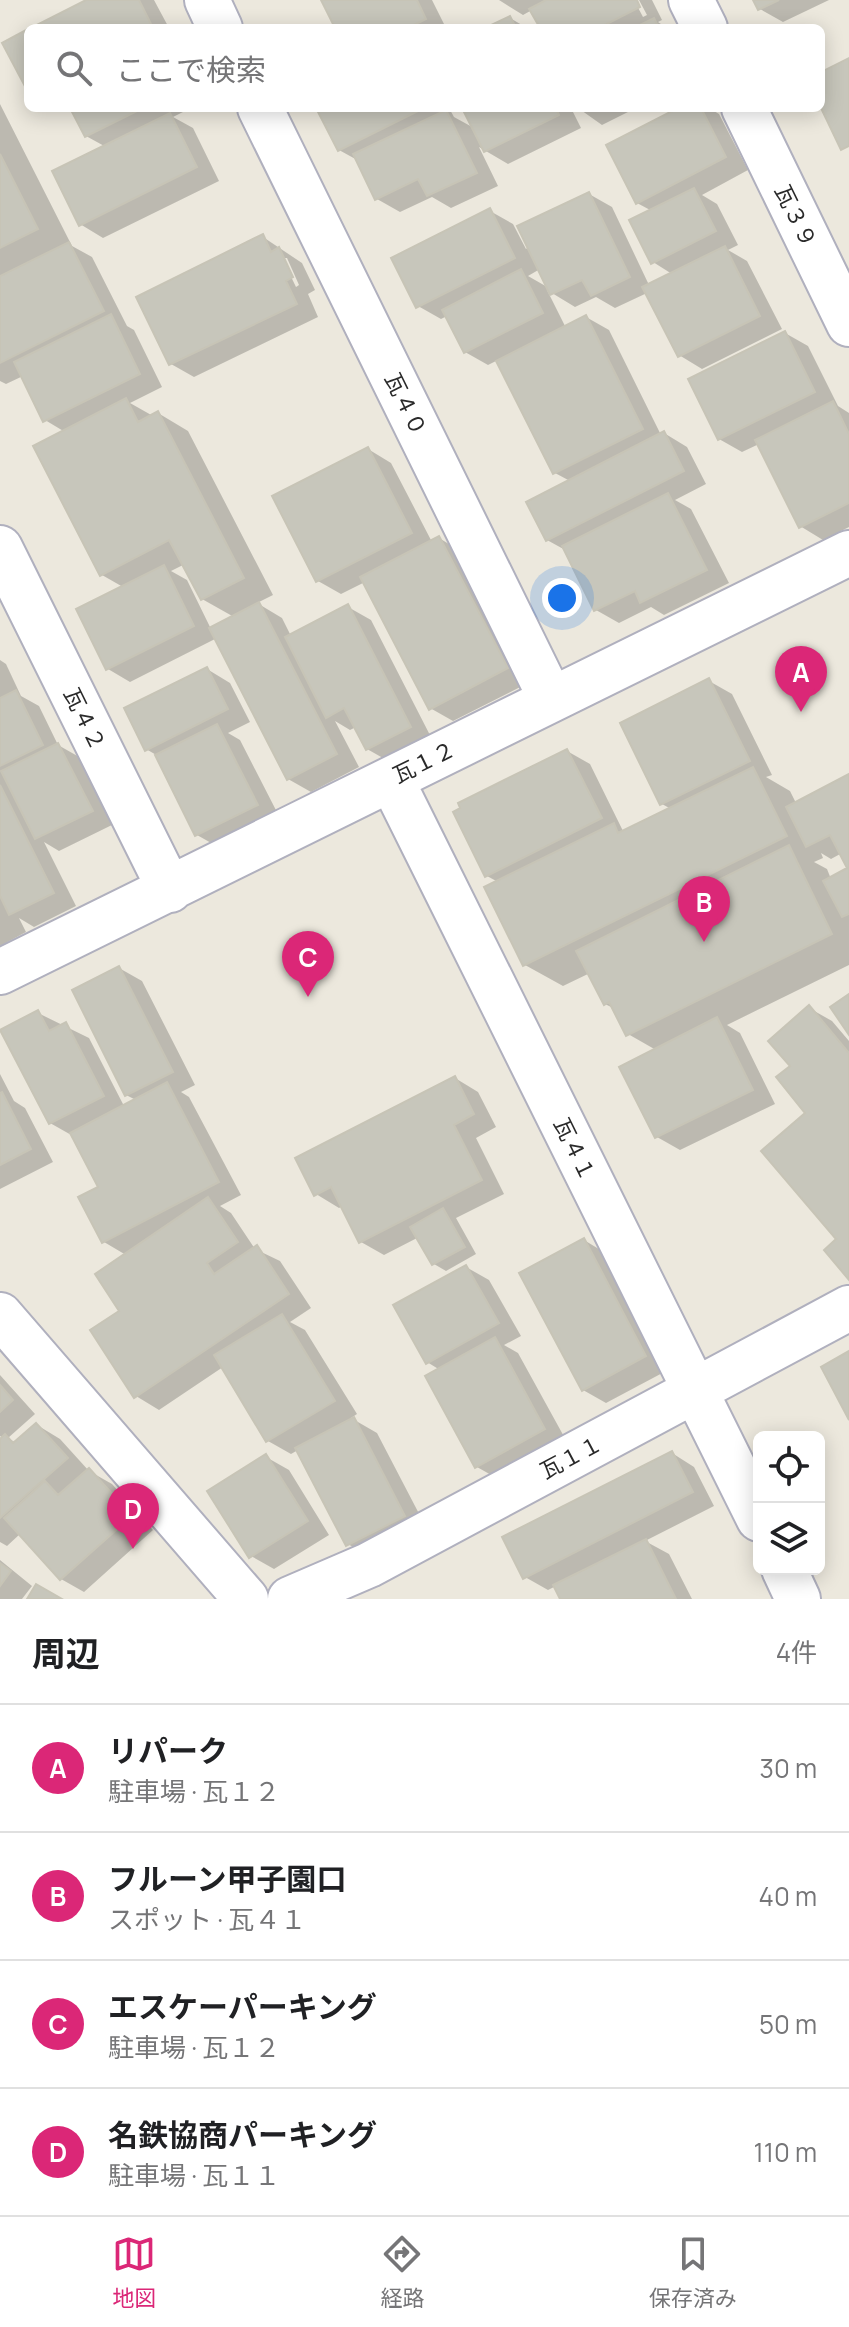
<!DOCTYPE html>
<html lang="ja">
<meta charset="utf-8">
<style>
:root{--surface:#fff;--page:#f6f6f6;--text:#202124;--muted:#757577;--line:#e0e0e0;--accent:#db2777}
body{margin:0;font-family:Manrope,"Noto Sans JP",sans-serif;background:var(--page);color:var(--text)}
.controls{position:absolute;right:24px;bottom:24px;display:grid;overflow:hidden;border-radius:12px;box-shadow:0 4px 20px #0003}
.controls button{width:72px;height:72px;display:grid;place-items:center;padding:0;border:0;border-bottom:2px solid var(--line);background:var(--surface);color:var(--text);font:40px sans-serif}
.you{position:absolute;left:562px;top:598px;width:28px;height:28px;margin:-20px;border:6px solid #fff;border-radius:50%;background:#1a73e8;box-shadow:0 0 0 12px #1a73e833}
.badge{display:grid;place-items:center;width:52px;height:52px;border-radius:50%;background:var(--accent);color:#fff;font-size:26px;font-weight:700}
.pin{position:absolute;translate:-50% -66px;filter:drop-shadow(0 2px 4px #0008)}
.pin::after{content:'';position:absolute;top:42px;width:28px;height:24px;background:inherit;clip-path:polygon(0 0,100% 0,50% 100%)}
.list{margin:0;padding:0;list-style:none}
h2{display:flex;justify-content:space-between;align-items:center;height:104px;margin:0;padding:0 32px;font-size:34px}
h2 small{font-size:26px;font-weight:400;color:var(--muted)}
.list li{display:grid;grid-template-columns:52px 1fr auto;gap:24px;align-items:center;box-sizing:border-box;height:128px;padding:0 32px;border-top:2px solid var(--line)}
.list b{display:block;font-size:30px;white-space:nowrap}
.list p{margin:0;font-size:26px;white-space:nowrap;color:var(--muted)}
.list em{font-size:26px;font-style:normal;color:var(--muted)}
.icon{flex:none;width:44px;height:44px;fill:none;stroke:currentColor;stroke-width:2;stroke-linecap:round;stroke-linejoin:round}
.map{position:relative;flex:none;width:849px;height:1599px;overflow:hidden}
.search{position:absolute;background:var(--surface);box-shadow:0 4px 20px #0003;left:24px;right:24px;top:24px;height:88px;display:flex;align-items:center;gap:20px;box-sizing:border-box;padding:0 28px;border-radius:12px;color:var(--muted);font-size:30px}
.sheet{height:616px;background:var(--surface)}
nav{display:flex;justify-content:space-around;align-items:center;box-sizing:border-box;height:112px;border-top:2px solid var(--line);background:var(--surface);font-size:22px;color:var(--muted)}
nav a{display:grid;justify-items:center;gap:4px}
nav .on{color:var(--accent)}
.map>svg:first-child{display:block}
.shadow{fill:#0003;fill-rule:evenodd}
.building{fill:#c7c6bb;stroke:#c7c4b6;stroke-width:2}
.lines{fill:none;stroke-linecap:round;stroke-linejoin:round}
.street-casing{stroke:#b0b0be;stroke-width:48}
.street{stroke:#fff;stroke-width:44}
.labels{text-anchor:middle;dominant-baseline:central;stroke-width:8;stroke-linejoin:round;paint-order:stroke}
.street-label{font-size:22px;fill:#2a2a2a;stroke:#fff}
</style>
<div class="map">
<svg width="849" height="1599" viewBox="0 0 849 1599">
<rect width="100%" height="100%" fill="#ece8dd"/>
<path class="shadow" d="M 90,0 L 154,0 L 169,28 L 35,28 Z
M 323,0 L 432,0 L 446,28 L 338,28 Z
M 499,0 L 634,0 L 643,17 L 647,15 L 639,0 L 652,0 L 662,20 L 658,22 L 667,28 L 542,28 L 532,10 L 523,15 Z
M 756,0 L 829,0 L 783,22 L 760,9 Z
M 510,18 L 527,28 L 489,28 Z
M 0,104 L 72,246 L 92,257 L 127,326 L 134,330 L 162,387 L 130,403 L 153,416 L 158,413 L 188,431 L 273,595 L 257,603 L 282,618 L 291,636 L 348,607 L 371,620 L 433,741 L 390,762 L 367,749 L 356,727 L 350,730 L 335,721 L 359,767 L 311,792 L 288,779 L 217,638 L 130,682 L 108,669 L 123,587 L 102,575 L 65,432 L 45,420 L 23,376 L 6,384 L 0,381 ZM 183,565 L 202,599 L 234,617 L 211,629 L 187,580 L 171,571 Z
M 72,108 L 191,108 L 173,117 L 193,128 L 219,181 L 103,238 L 80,224 L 106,147 L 86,136 Z
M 318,108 L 449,108 L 454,117 L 474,128 L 464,108 L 571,108 L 581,128 L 508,164 L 479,147 L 498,186 L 451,208 L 432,197 L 400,212 L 377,199 L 359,161 L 339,150 Z
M 578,108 L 636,108 L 602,125 Z
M 682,108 L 709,108 L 719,114 L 748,170 L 702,195 L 717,204 L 738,245 L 728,250 L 747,261 L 782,329 L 702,369 L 679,355 L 647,293 L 615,308 L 596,297 L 575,307 L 547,290 L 566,328 L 586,317 L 609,330 L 661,435 L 664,433 L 687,447 L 706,484 L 675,500 L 691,509 L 729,583 L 664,615 L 651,607 L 619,623 L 596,610 L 567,551 L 547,540 L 570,481 L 555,473 L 498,360 L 488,365 L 465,352 L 447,316 L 441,319 L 418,306 L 490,211 L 513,224 L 526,249 L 589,194 L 612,207 L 649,285 L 672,274 L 653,262 L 652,211 L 637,203 ZM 540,269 L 549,288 L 528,276 Z
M 263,237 L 302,263 L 315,290 L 308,294 L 318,317 L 194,377 L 171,364 ZM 282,258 L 287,258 L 299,285 L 296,287 Z
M 785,333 L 808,346 L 838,406 L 849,413 L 849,527 L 823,540 L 800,526 L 759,444 L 742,452 L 719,439 Z
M 368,449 L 391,463 L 432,542 L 439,538 L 462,552 L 530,682 L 453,721 L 430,708 L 365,582 L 341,594 L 318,581 Z
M 0,660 L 6,664 L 21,696 L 39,706 L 58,745 L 81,758 L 114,824 L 59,851 L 44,842 L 76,906 L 34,927 L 19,918 L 26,932 L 0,946 Z
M 207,669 L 230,683 L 250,722 L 228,733 L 240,740 L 280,818 L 220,848 L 197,835 L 158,756 L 146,749 Z
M 709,681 L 732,694 L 772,775 L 766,777 L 790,791 L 796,803 L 849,777 L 849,867 L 842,853 L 831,859 L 821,853 L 823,858 L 814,862 L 827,869 L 831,879 L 849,870 L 849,965 L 727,1025 L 740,1033 L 775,1104 L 680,1150 L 657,1137 L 656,1050 L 628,1034 L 615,1009 L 605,1004 L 590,973 L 563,986 L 525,965 L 498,882 L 487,876 L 567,751 L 590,764 L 623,831 L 671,809 L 662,804 Z
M 119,968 L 142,981 L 195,1085 L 181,1092 L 189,1097 L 241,1195 L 220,1206 L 231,1213 L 255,1249 L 280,1261 L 311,1308 L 290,1322 L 305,1330 L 357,1414 L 351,1418 L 377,1433 L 427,1529 L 370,1558 L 348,1544 L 298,1450 L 291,1454 L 268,1441 L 223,1367 L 159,1410 L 136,1396 L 126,1255 L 104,1242 L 101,1188 L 73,1136 L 50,1123 L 38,1013 L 89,1038 L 124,1106 L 136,1100 L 126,1095 Z
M 809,1008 L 832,1021 L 849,1041 L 849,1277 L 808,1113 L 793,1066 Z
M 0,1074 L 14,1101 L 25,1108 L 53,1162 L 0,1189 Z
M 455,1078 L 478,1092 L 496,1127 L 476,1138 L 504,1194 L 456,1218 L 476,1254 L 446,1271 L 434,1264 L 419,1237 L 384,1255 L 361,1242 L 343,1206 L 339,1208 L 316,1194 Z
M 584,1240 L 607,1254 L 668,1370 L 606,1403 L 583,1390 Z
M 466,1267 L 489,1280 L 521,1336 L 504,1345 L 518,1353 L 567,1442 L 500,1480 L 477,1467 L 440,1370 L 427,1362 Z
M 0,1375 L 35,1414 L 8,1438 L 16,1443 L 37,1425 L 60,1439 L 89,1471 L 112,1484 L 153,1530 L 84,1592 L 61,1579 L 20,1534 L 7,1546 L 0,1542 L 0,1441 L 3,1438 L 0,1436 Z
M 672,1453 L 694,1467 L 714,1506 L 645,1541 L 669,1554 L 692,1599 L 562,1599 L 556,1586 L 548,1590 L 525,1577 Z
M 266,1457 L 289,1470 L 329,1535 L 274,1569 L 251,1556 Z
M 0,1560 L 32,1586 L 22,1599 L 0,1599 Z"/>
<path class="building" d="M 86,0 L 139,0 L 152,26 L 148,28 L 31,28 Z
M 321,0 L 417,0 L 426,19 L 408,28 L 335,28 Z
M 546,0 L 637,0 L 640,7 L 599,28 L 540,28 L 529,9 Z
M 753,0 L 779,0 L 758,10 Z
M 510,16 L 516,28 L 485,28 Z
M 654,18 L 659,28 L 634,28 Z
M 28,29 L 28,89 L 27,90 L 2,43 Z
M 849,58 L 849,146 L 841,150 L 821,108 L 821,72 Z
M 70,108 L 143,108 L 85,137 Z
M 316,108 L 424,108 L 338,151 Z
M 462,108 L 556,108 L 559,115 L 484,152 Z
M 678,108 L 701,108 L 726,157 L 636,204 L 606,145 Z
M 446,110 L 477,173 L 427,196 L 418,179 L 375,200 L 353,154 Z
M 170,113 L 197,167 L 79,226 L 52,171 Z
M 0,154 L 38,229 L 0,248 Z
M 694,188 L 716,231 L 651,264 L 629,220 Z
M 589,192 L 630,277 L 591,296 L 582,280 L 550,295 L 517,226 Z
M 490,208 L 515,258 L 416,308 L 391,258 Z
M 263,234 L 271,252 L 279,247 L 293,277 L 286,281 L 297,304 L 169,365 L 136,297 Z
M 69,242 L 104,311 L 0,363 L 0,276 Z
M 725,246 L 760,316 L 678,357 L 642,287 Z
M 521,269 L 543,313 L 464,353 L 442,310 Z
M 111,314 L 140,374 L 43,422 L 14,362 Z
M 586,315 L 643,429 L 553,474 L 496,361 Z
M 785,331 L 815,392 L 718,440 L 688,379 Z
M 126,398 L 138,422 L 158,411 L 244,578 L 201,600 L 169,540 L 100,576 L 33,446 Z
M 833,401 L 849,434 L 849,503 L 799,528 L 755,440 Z
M 664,431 L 684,471 L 546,541 L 526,502 Z
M 368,447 L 412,533 L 316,582 L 272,496 Z
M 668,493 L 707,570 L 640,603 L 635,591 L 594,611 L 562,546 Z
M 439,536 L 508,668 L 429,710 L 360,577 Z
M 164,565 L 194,626 L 106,670 L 76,609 Z
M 259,602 L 337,754 L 287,780 L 209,628 Z
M 348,604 L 411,727 L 366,750 L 344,708 L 326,718 L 285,637 Z
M 207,667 L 228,709 L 145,751 L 124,708 Z
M 709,678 L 750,761 L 660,805 L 620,723 Z
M 16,690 L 43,745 L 0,766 L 0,698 Z
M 217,724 L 258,805 L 195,836 L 155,755 Z
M 58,743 L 93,811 L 35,839 L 1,771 Z
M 567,749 L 602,818 L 485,877 L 453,812 L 460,808 L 458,803 Z
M 753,767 L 787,836 L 523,966 L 484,887 L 614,823 L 618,833 Z
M 849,774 L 849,914 L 842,917 L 823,881 L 847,868 L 830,835 L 806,847 L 786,807 Z
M 0,785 L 54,893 L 9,915 L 0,896 Z
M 789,845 L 832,934 L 626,1036 L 609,1002 L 604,1005 L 576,951 Z
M 119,966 L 173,1072 L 125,1096 L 72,990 Z
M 849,994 L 849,1035 L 830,1007 Z
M 809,1005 L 849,1053 L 849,1280 L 824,1250 L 836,1239 L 761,1151 L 805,1113 L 776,1077 L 790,1066 L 768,1041 Z
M 38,1010 L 49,1031 L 66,1022 L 104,1096 L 49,1124 L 0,1030 Z
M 717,1017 L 753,1090 L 655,1138 L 619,1067 Z
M 455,1076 L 474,1114 L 454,1125 L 482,1180 L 359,1243 L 331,1187 L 314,1196 L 295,1158 Z
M 167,1082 L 219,1182 L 102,1243 L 78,1197 L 98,1187 L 70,1133 Z
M 2,1092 L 31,1149 L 0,1165 L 0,1093 Z
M 208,1197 L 238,1242 L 207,1263 L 214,1274 L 257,1245 L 289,1294 L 134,1398 L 90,1330 L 119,1311 L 95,1274 Z
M 443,1208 L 465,1247 L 432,1265 L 410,1227 Z
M 584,1238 L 646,1356 L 582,1391 L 519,1273 Z
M 466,1265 L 499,1323 L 426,1364 L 393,1305 Z
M 282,1314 L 335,1401 L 266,1442 L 214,1355 Z
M 495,1337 L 545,1429 L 475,1468 L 425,1376 Z
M 849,1351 L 849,1420 L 821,1367 Z
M 0,1385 L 13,1400 L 0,1412 Z
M 354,1417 L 405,1516 L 346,1546 L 295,1448 Z
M 36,1423 L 68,1458 L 0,1518 L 0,1439 L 5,1434 L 13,1443 Z
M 672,1451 L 693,1492 L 523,1579 L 502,1537 Z
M 266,1454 L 308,1521 L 249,1558 L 207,1491 Z
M 89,1468 L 132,1516 L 60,1580 L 4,1518 L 45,1481 L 58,1495 Z
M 646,1539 L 676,1599 L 560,1599 L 553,1585 Z
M 0,1563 L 11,1571 L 0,1586 Z
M 36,1584 L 62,1599 L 27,1599 Z"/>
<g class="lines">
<defs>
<path id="street" d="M 207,0 L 220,28
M 691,0 L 705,28
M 260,108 L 551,699
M 744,108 L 849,324
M 0,548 L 170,890
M 391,779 L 759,1519
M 0,972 L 849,553
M 0,1315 L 246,1599
M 784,1569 L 798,1599
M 290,1599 L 369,1565 L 849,1308"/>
</defs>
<use href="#street" class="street-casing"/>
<use href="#street" class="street"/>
</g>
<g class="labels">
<g class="street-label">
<text transform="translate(796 216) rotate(64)">瓦３９</text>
<text transform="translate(406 404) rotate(64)">瓦４０</text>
<text transform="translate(85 719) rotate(64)">瓦４２</text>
<text transform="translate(424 762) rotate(-26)">瓦１２</text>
<text transform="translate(575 1149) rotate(64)">瓦４１</text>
<text transform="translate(571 1457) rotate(-28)">瓦１１</text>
</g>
</g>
</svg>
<div class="controls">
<button><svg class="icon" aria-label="locate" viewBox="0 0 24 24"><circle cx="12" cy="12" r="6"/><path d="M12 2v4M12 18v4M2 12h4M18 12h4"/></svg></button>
<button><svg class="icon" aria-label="layers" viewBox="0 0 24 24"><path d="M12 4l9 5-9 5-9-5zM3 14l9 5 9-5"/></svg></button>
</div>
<div class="you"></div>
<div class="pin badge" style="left:801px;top:712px">A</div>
<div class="pin badge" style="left:704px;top:942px">B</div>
<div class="pin badge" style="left:308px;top:997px">C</div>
<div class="pin badge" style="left:133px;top:1549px">D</div>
<div class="search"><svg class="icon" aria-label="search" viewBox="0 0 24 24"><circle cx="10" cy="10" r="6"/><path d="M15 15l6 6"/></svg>ここで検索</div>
</div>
<section class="sheet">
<h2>周辺<small>4件</small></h2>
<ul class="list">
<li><span class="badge">A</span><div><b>リパーク</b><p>駐車場 · 瓦１２</p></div><em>30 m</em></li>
<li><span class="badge">B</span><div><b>フルーン甲子園口</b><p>スポット · 瓦４１</p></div><em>40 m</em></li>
<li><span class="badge">C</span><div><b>エスケーパーキング</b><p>駐車場 · 瓦１２</p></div><em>50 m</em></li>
<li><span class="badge">D</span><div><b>名鉄協商パーキング</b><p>駐車場 · 瓦１１</p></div><em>110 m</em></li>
</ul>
</section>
<nav>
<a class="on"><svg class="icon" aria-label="map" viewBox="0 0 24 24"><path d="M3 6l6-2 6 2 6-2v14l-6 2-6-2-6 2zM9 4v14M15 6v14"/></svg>地図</a>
<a><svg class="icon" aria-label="directions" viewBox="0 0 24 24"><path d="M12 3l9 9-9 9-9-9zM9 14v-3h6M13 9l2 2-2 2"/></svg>経路</a>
<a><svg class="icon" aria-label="saved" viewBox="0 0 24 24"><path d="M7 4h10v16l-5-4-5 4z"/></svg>保存済み</a>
</nav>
